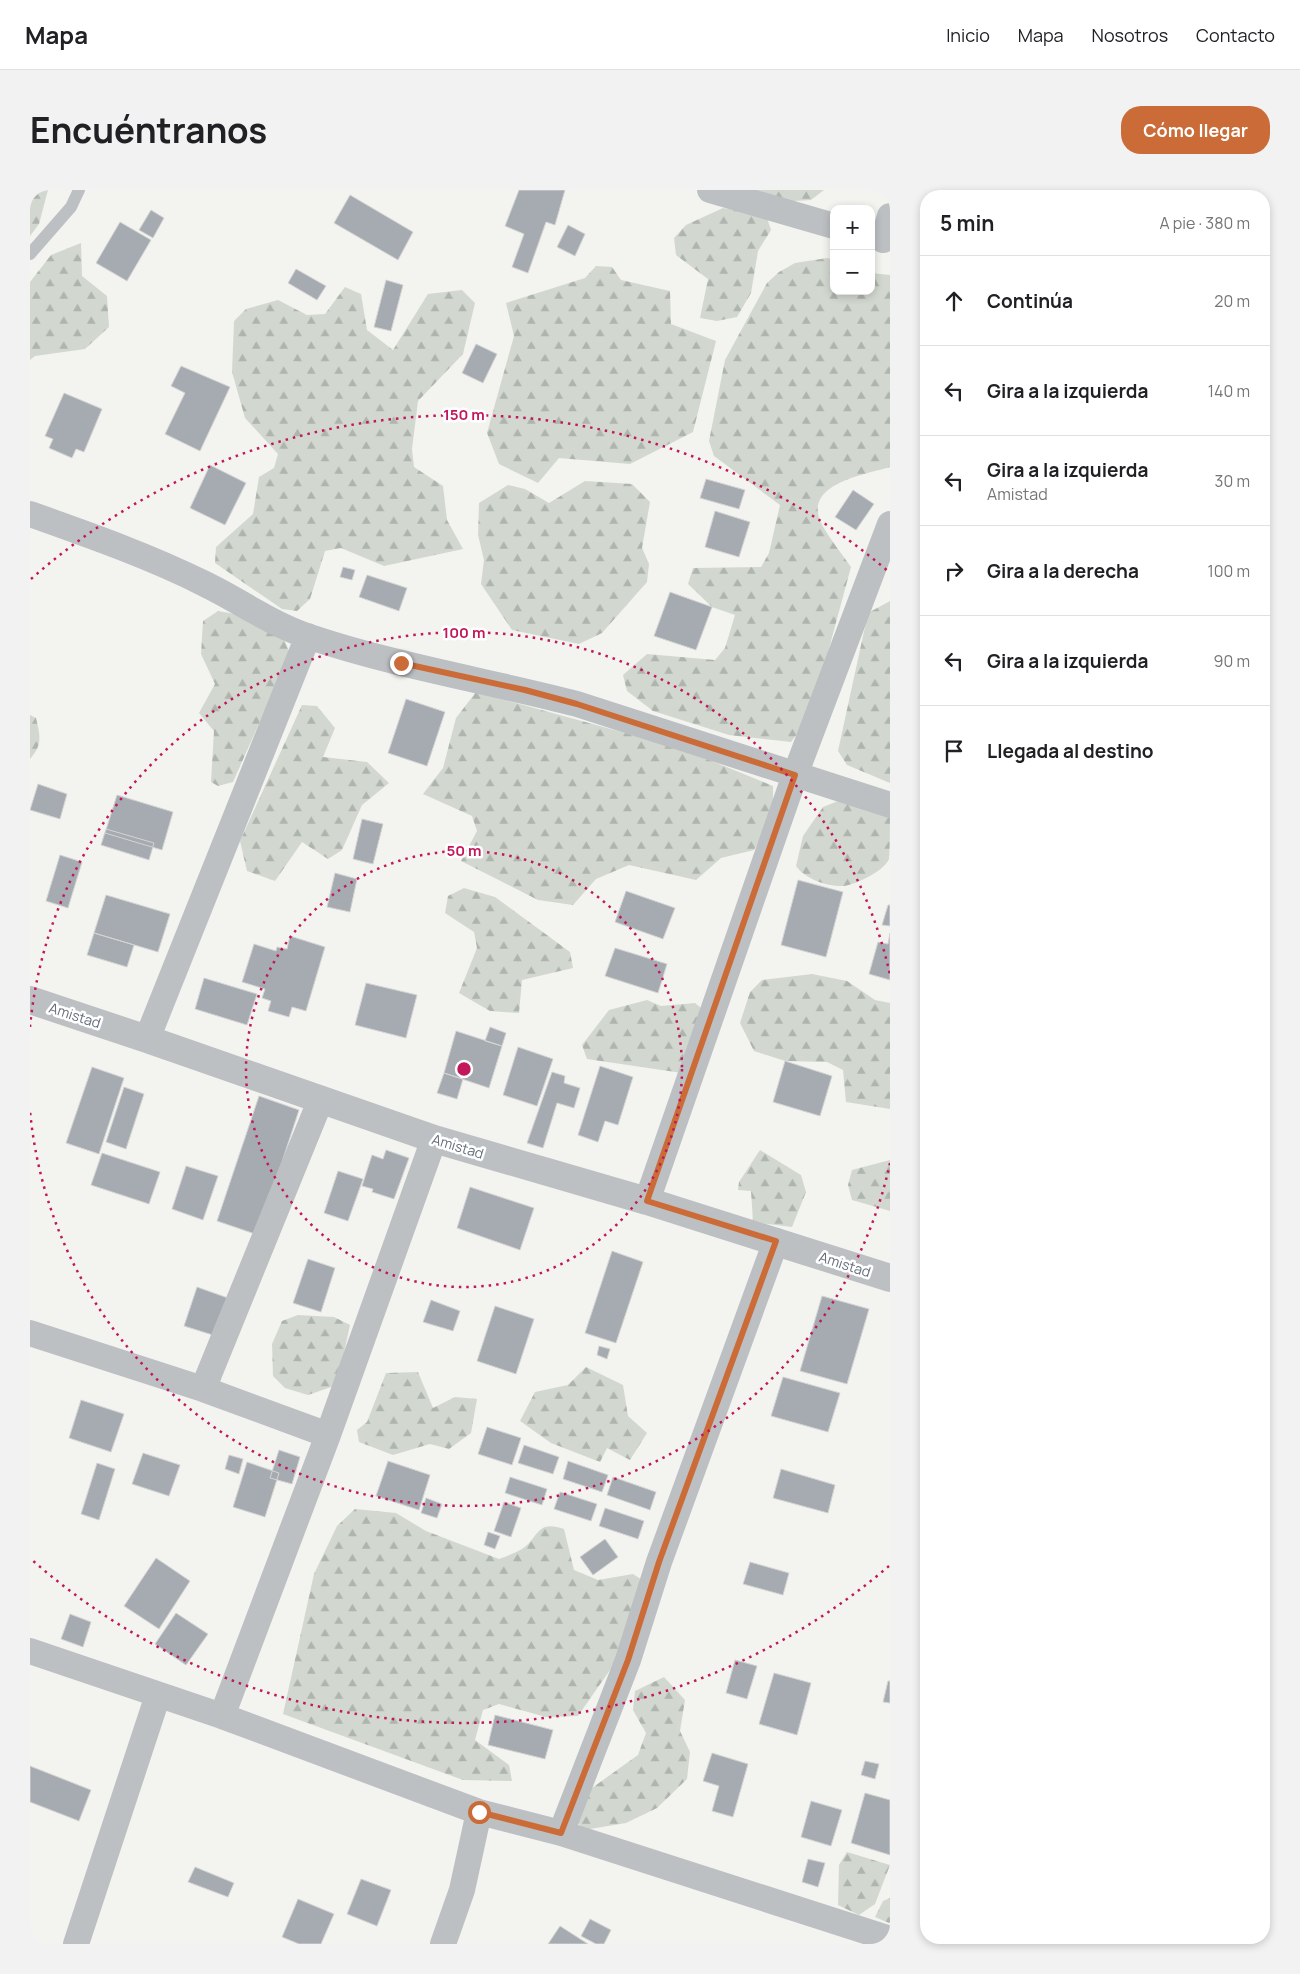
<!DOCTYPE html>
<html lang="es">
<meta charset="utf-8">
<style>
:root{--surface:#fff;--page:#f2f2f2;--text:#202124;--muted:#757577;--line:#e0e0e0;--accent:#cb6c38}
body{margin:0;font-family:Manrope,sans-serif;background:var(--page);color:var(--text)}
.controls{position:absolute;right:15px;top:15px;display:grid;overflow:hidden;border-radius:10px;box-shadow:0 2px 8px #0003}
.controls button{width:45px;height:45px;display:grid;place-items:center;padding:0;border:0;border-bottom:1px solid var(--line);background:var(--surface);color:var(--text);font:25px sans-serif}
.stop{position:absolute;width:15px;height:15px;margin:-11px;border:4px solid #cb6c38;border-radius:50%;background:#fff}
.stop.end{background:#cb6c38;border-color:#fff;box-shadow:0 1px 5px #0008}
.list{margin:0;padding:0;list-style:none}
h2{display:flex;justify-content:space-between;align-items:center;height:65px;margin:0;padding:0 20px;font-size:21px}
h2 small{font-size:16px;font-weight:400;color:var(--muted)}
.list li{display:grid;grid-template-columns:32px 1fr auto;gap:15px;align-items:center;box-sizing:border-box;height:90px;padding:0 20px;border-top:1px solid var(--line)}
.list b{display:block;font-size:19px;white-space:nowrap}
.list p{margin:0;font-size:16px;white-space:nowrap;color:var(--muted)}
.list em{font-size:16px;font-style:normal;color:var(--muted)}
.icon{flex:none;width:28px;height:28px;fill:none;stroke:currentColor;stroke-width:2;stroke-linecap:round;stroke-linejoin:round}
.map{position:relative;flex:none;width:860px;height:1754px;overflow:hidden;border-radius:20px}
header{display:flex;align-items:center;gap:30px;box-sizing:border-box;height:70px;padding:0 25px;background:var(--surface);border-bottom:1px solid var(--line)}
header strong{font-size:24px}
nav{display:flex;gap:28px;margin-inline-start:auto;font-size:18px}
.intro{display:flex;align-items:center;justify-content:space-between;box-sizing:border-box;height:120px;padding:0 30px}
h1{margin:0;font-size:35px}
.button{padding:12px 22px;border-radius:20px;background:var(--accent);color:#fff;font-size:18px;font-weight:700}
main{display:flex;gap:30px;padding:0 30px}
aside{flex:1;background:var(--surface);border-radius:20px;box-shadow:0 2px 8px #0003}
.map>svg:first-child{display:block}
.forest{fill:url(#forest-firs)}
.building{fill:#a6abb1;stroke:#d4d4d3}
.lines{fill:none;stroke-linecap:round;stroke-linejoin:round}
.service{stroke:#bdc0c3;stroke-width:12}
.minor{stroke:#bdc0c3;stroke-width:26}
.tertiary{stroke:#bdc0c3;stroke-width:28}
.route{stroke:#cb6c38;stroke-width:6}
.ring{fill:none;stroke:#c2185b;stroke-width:2.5;stroke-dasharray:2.5 5}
.labels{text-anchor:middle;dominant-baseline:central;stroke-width:5;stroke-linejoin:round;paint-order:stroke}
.street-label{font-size:14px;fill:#66707d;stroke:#fff}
.centre{fill:#c2185b;stroke:#fff;stroke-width:2.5}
.ring-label{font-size:15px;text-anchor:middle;font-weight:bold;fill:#c2185b;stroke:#fff;stroke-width:5;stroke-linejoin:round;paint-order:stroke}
</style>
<header>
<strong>Mapa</strong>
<nav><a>Inicio</a><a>Mapa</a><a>Nosotros</a><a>Contacto</a></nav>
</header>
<div class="intro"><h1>Encuéntranos</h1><a class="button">Cómo llegar</a></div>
<main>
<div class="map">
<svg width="860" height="1754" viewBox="0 0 860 1754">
<defs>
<pattern id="forest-firs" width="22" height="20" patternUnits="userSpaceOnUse" patternTransform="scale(1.25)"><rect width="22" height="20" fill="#d2d8d0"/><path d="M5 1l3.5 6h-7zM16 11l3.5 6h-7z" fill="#aeb4ae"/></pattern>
</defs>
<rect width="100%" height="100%" fill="#f3f3f0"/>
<path class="forest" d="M 0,0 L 18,0 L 9,34 L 0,46 Z
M 719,0 L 794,0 L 781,10 L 747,12 Z
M 693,18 L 736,25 L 741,40 L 728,61 L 721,103 L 707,127 L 687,131 L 670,128 L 678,89 L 646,65 L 644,48 L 656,35 Z
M 51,53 L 52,86 L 77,106 L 79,137 L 55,159 L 5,166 L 0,170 L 0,92 L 21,65 Z
M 797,68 L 804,70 L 804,101 L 841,101 L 841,83 L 860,85 L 860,277 C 834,285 771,294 792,335 C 800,349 811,363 821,377 L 781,525 L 761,552 L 699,545 L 623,521 L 597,501 L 593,485 L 617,464 L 685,470 L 695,458 L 705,425 L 682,417 L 658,394 L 663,378 L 731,377 L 739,363 L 750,315 L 684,266 L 679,251 L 695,170 L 737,93 L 749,82 L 765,73 Z
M 566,76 L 582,77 L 591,90 L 640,101 L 641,134 L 686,151 L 663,242 L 600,274 L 529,268 L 508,293 L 469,274 L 457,243 L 484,146 L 476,113 L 555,88 Z
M 315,97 L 331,104 L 337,140 L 363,160 L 398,104 L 432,100 L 445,113 L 433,164 L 388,211 L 382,259 L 384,277 L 413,296 L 417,330 L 433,359 L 354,376 L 311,358 L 295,361 L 280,409 L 267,421 L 252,419 L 185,373 L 186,357 L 223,324 L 229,287 L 244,278 L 248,264 L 215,228 L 202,182 L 204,131 L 216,119 L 248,110 L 277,125 L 295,124 Z
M 555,291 L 602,294 L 620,312 L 612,358 L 619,374 L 617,392 L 572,443 L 549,454 L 482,440 L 451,394 L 454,370 L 448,345 L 449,313 L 478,295 L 495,299 L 519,313 Z
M 860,411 L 860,593 L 817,575 L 808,561 L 838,423 Z
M 188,421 L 205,424 L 254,449 L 260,464 L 203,592 L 188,596 L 181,592 L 184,541 L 169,523 L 185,494 L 171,464 L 173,431 Z
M 446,502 L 650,558 L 743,596 L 743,627 L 724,660 L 691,668 L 666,690 L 599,675 L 566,689 L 543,715 L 508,710 L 431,671 L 447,641 L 442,626 L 393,604 L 413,578 L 426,528 Z
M 272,515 L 287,516 L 305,538 L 293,567 L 337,572 L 359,593 L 332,615 L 312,660 L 298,669 L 272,652 L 245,691 L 217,681 L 210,651 Z
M 0,525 L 6,528 C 10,545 13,555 0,569 Z
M 818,607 L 860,623 C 860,632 860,663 859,669 C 854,681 827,694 814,696 C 798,697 775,689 766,676 L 773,646 L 793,617 Z
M 434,698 L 465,707 L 540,762 L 543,778 L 492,790 L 489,823 L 460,821 L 429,803 L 447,758 L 444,742 L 415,723 L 418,706 Z
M 782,784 L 817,791 L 845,810 L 860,813 L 860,919 L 816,912 L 813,880 L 797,872 L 755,871 L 724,861 L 710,833 L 720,802 L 732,790 Z
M 617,810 L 631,816 L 665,813 L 683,828 L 652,883 L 557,869 L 552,855 L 579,820 Z
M 730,960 L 771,985 L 776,1002 L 762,1037 L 723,1032 L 721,1001 L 708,1000 L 709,992 Z
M 860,970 L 860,1021 L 822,1010 L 818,995 L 822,980 Z
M 268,1125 L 304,1127 L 320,1135 L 307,1195 L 278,1205 L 255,1198 L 243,1186 L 242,1154 L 252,1131 Z
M 556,1177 L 593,1195 L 598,1226 L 617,1243 L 600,1270 L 577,1258 L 570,1272 L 521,1253 L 490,1231 L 505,1202 L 538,1195 Z
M 388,1182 L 403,1218 L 425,1207 L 447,1209 L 441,1243 L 419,1259 L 400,1254 L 363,1265 L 329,1252 L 327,1240 L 337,1232 L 356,1183 Z
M 325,1319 L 366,1323 L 396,1341 L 469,1369 C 477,1366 485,1363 492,1359 C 509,1348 506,1329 534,1339 L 544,1380 L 568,1390 L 603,1384 L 617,1393 L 612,1434 L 548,1526 L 516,1527 L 469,1514 L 453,1520 L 445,1550 L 479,1575 L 482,1591 L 433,1590 L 253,1524 L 284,1384 L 307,1336 Z
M 634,1487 L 655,1510 L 650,1541 L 660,1562 L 657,1589 L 627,1618 L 596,1633 L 554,1640 L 541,1625 L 541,1613 L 608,1565 L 616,1543 L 603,1520 L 605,1501 Z
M 817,1662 L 860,1675 L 845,1714 L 829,1725 L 808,1715 L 809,1675 Z
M 860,1708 L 860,1732 L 859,1733 L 845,1727 L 853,1711 Z"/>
<path class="building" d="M 489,0 L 535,0 L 525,35 L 516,32 L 498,83 L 482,77 L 494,44 L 475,36 Z
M 320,5 L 383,42 L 368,70 L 304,33 Z
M 121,20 L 134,28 L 123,48 L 109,40 Z
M 90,32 L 121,50 L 97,91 L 66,73 Z
M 538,35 L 555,44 L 545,66 L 527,57 Z
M 266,79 L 296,96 L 287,110 L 258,93 Z
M 356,90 L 373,95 L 361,141 L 344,137 Z
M 446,154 L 467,164 L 453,193 L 432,183 Z
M 151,176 L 200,197 L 170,261 L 135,244 L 155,203 L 141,196 Z
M 34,203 L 72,219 L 54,262 L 46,259 L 42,268 L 19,258 L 23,249 L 15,246 Z
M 180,275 L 216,293 L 195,335 L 160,318 Z
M 676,289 L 715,300 L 709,319 L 670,308 Z
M 823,300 L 844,314 L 826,340 L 805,327 Z
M 685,321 L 720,332 L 709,367 L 675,357 Z
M 313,377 L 325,380 L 322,390 L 310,387 Z
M 337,385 L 377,398 L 369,421 L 329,407 Z
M 640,402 L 682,417 L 666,460 L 624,446 Z
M 376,509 L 415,522 L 397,576 L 358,563 Z
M 8,594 L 37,604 L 30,629 L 0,620 Z
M 87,605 L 143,622 L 132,660 L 75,643 Z
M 332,629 L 353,634 L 343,674 L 323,669 Z
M 76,639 L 124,653 L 119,670 L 71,655 Z
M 30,665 L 52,672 L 38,718 L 16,711 Z
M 305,683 L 327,689 L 320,722 L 297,717 Z
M 768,690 L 813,702 L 796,767 L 751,755 Z
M 596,701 L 645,718 L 633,749 L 585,732 Z
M 76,705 L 140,724 L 128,762 L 64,743 Z
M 858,715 L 860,715 L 860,736 L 852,735 Z
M 64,743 L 104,755 L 97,777 L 57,765 Z
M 860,743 L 860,790 L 839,784 L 848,752 L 858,754 Z
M 260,746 L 295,757 L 276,821 L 262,817 L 259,827 L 238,821 L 241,811 L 232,808 L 235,799 L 212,792 L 224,754 L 246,761 L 247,757 L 257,759 Z
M 585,758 L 637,774 L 628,803 L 575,786 Z
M 174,788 L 227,804 L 217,835 L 165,819 Z
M 336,793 L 387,805 L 376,848 L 325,835 Z
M 460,837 L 476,843 L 472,856 L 455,851 Z
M 426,841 L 472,856 L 459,898 L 414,883 Z
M 488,857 L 523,869 L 507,916 L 473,905 Z
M 755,871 L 802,886 L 790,926 L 743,912 Z
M 570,876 L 603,887 L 588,935 L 575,931 L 568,952 L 548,945 Z
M 62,877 L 94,888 L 69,964 L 36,953 Z
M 522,882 L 535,886 L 534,893 L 550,898 L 544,918 L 527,913 L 513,958 L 497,953 Z
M 414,883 L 433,889 L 427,909 L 407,903 Z
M 94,897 L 114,904 L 96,959 L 76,952 Z
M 229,906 L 269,920 L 228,1045 L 187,1031 Z
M 356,960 L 379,968 L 364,1009 L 342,1002 L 343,999 L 332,996 L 342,965 L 353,969 Z
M 72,963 L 130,982 L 119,1014 L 61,995 Z
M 156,976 L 188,986 L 173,1030 L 142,1019 Z
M 308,981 L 333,989 L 318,1031 L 294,1023 Z
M 440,997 L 504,1018 L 490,1060 L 427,1038 Z
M 582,1061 L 613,1072 L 586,1153 L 555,1143 Z
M 278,1069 L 305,1078 L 291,1122 L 263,1113 Z
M 167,1097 L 198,1108 L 186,1146 L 154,1136 Z
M 792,1106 L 839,1119 L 817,1194 L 770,1181 Z
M 401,1110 L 430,1121 L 423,1141 L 393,1132 Z
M 465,1116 L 504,1129 L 486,1184 L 447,1171 Z
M 569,1156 L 580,1159 L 577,1169 L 567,1165 Z
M 753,1187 L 810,1203 L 798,1242 L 741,1226 Z
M 51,1210 L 94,1224 L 81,1262 L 39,1248 Z
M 457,1237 L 491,1248 L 482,1275 L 448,1264 Z
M 494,1255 L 529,1267 L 523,1284 L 488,1273 Z
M 249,1260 L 270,1267 L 262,1294 L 240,1288 Z
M 113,1263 L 150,1275 L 139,1306 L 102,1294 Z
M 199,1265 L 213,1269 L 209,1284 L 195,1279 Z
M 358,1271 L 400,1285 L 389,1320 L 346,1306 Z
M 538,1271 L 578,1285 L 572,1302 L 533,1289 Z
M 217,1272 L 249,1283 L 235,1327 L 203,1317 Z
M 67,1273 L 85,1279 L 69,1330 L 51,1324 Z
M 751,1279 L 805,1295 L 798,1323 L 743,1308 Z
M 480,1287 L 517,1299 L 512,1315 L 475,1303 Z
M 583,1287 L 626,1302 L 620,1320 L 577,1305 Z
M 530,1302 L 567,1314 L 561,1331 L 524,1319 Z
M 396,1308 L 412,1314 L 407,1328 L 391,1323 Z
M 474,1312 L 491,1318 L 481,1347 L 464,1341 Z
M 575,1318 L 614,1331 L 608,1349 L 569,1336 Z
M 458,1342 L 470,1346 L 465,1359 L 454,1355 Z
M 575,1349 L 588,1367 L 563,1385 L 550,1367 Z
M 126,1368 L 160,1391 L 129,1439 L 94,1416 Z
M 720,1372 L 759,1383 L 753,1405 L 713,1394 Z
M 146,1423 L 178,1444 L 156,1475 L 125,1454 Z
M 40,1424 L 61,1432 L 53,1457 L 31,1449 Z
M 705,1470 L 727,1476 L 717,1509 L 696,1503 Z
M 744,1483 L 781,1493 L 767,1545 L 729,1534 Z
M 858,1491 L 860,1491 L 860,1513 L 853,1512 Z
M 465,1525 L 523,1540 L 515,1569 L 458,1555 Z
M 682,1563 L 718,1574 L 703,1627 L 682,1621 L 689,1596 L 673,1591 Z
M 835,1571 L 849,1574 L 845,1589 L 831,1585 Z
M 0,1576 L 61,1600 L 49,1631 L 0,1612 Z
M 835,1603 L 860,1610 L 860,1665 L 821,1653 Z
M 781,1611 L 812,1620 L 801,1656 L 771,1647 Z
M 778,1669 L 795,1673 L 788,1697 L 772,1692 Z
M 165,1677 L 204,1693 L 198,1707 L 158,1692 Z
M 331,1689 L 361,1700 L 347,1736 L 317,1724 Z
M 268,1709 L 304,1724 L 291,1754 L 269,1754 L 252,1747 Z
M 560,1729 L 581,1740 L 574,1754 L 566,1754 L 551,1746 Z
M 530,1736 L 558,1754 L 518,1754 Z"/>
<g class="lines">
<path class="service" d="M 0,64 L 41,17 L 49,0"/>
<path class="minor" d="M 680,0 L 804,36
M 853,50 L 860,26
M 0,324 C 59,345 119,366 175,394 C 210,411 243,435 280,447 C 367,476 458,491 547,514 L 860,615
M 117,849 L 278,446
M 617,1011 L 765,585 L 860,334
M 0,1143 L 173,1199 L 298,1245
M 173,1199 L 291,909
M 0,1461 L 192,1526 L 449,1622 L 531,1643 L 860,1749
M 192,1526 L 298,1245 L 404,949
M 531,1643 L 598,1470 L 629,1372 L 746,1051
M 46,1754 L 128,1505
M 413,1754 L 432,1700 L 449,1622"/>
<path class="tertiary" d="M 0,810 L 117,849 L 404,949 L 617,1011 L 860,1088"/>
</g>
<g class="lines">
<path class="route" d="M 371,473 L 495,500 L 547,514 L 765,585 L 617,1011 L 746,1051 L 629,1372 L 598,1470 L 531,1643 L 449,1622"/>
</g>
<g class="ring">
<circle cx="434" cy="879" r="218"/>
<path d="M860 973A436 436 0 0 1 0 921M0 837A436 436 0 0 1 860 785"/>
<path d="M859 1376A654 654 0 0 1 1 1369M1 389A654 654 0 0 1 859 382"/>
</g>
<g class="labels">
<g class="street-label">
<text transform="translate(45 825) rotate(18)">Amistad</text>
<text transform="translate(428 956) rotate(17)">Amistad</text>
<text transform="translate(815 1074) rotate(18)">Amistad</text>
</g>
</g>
<circle cx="434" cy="879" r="8" class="centre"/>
<g class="ring-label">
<text x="434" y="230">150 m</text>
<text x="434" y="448">100 m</text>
<text x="434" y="666">50 m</text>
</g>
</svg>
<div class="controls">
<button>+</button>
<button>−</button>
</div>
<div class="stop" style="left:449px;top:1622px"></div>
<div class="stop end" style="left:371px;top:473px"></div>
</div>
<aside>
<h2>5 min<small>A pie · 380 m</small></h2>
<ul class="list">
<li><svg class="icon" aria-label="ahead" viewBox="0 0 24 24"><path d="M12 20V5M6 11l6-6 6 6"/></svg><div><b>Continúa</b></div><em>20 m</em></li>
<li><svg class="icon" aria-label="left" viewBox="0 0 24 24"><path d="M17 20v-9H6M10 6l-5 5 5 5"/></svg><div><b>Gira a la izquierda</b></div><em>140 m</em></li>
<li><svg class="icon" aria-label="left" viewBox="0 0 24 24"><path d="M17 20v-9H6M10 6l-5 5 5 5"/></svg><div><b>Gira a la izquierda</b><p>Amistad</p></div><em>30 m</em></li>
<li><svg class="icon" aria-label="right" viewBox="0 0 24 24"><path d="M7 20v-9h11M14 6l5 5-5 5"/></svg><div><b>Gira a la derecha</b></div><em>100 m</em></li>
<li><svg class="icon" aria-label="left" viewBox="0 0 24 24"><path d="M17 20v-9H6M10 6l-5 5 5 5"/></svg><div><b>Gira a la izquierda</b></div><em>90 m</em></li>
<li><svg class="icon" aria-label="arrive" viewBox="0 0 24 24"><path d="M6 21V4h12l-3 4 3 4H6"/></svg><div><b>Llegada al destino</b></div></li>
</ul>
</aside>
</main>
